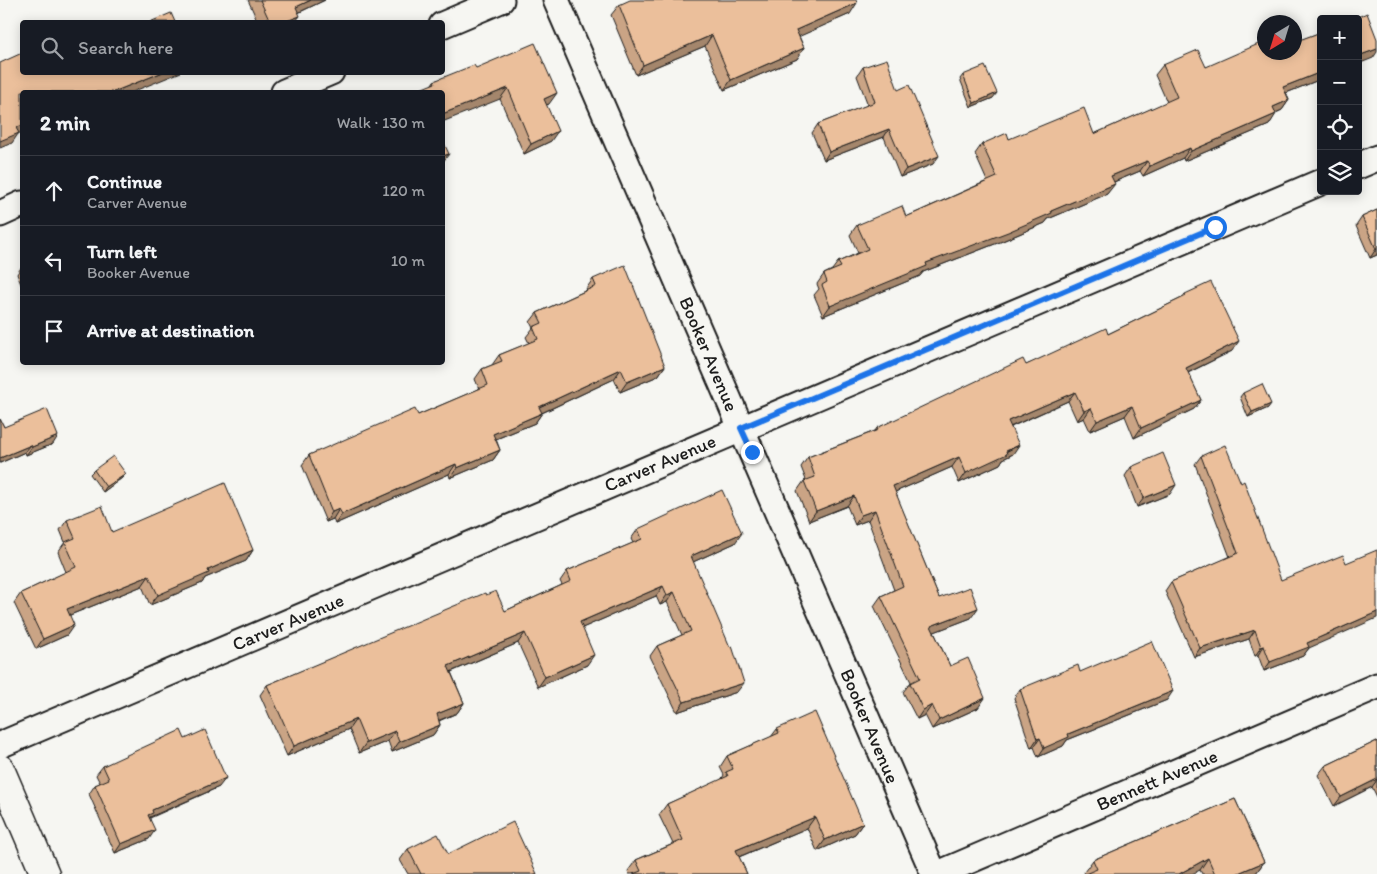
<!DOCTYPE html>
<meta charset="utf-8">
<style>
:root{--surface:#171b24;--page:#242831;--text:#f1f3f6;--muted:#9ea1a6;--line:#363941}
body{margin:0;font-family:Itim,sans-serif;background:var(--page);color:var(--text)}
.controls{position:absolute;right:15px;top:15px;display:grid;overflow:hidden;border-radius:5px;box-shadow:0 2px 12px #0003}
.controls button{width:45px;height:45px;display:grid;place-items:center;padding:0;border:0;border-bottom:1px solid var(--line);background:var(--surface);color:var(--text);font:25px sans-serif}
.compass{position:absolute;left:1257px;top:15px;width:45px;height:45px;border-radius:50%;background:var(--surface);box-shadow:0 2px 12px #0003;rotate:218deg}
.stop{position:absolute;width:15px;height:15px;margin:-11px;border:4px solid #1a73e8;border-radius:50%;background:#fff}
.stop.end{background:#1a73e8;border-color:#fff;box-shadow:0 1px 5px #0008}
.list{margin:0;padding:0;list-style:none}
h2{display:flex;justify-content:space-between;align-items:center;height:65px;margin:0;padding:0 20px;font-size:21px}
h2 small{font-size:16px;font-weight:400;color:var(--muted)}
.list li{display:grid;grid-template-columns:32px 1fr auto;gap:15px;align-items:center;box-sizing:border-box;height:70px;padding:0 20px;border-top:1px solid var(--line)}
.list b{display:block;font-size:19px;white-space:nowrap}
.list p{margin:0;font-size:16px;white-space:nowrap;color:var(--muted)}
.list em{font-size:16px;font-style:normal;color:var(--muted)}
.icon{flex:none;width:28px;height:28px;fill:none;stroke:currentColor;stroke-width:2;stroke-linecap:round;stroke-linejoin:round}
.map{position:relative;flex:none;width:1377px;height:874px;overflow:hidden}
.search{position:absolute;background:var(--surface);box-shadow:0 2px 12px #0003;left:20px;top:20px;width:425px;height:55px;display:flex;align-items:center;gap:12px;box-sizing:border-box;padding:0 18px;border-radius:5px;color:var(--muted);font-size:19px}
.panel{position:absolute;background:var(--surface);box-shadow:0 2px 12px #0003;left:20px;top:90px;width:425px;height:275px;border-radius:5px}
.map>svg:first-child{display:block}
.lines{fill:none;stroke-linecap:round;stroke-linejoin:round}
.minor-casing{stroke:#1c1c1c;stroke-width:29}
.tertiary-casing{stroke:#1c1c1c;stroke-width:31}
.minor{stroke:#f6f6f2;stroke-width:25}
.tertiary{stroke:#f6f6f2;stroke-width:28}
.wall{fill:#caa485;stroke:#1c1c1c}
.shaded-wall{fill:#a4866c;stroke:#1c1c1c}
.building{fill:#ebbf9b;stroke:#1c1c1c}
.route{stroke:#1a73e8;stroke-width:6}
.labels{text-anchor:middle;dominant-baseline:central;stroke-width:4;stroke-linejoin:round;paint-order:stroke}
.street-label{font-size:19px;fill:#1c1c1c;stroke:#f6f6f2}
</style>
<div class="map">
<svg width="1377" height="874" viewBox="0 0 1377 874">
<rect width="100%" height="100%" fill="#f6f6f2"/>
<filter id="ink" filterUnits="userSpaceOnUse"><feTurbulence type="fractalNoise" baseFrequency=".02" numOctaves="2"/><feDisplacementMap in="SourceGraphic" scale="10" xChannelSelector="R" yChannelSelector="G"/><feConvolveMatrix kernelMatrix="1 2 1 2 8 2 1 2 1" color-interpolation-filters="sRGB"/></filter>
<g filter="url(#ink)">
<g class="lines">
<defs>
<path id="minor" d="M 556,0 L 934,874
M 442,25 L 501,0
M 284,92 L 331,72
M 1358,166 L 1377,158
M 0,214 L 22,204
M 0,745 L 1321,182
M 938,874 L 1377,686"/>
<path id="tertiary" d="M 0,769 L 45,874"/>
</defs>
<use href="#minor" class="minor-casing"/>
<use href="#tertiary" class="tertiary-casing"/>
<use href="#minor" class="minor"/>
<use href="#tertiary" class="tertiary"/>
</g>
<path class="wall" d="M 248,0 L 325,0 L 298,13 L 295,22 L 258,22 Z
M 619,5 L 850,14 L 799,36 L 804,48 L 797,59 L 724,90 L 705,46 L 636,75 L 611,15 Z
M 1321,32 L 1321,79 L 1286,93 L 1289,100 L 1282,110 L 1276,113 L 1269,125 L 1184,161 L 1183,158 L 1143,176 L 1140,171 L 1114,182 L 1107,194 L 1048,219 L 1045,223 L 1000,242 L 923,272 L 920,276 L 823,316 L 814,295 L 819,289 L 817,284 L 824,274 L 832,270 L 838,262 L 858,253 L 850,235 L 857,225 L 906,217 L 987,181 L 975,154 L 982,144 L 1009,139 L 1094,134 L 1167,102 L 1155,75 L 1163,65 L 1206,67 L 1268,53 Z
M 863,67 L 898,90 L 933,164 L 900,177 L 884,137 L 824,160 L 812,133 L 818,124 L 868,105 L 857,76 Z
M 476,68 L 549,104 L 546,105 L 551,141 L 524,154 L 500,99 L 432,84 L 434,81 Z
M 963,75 L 993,98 L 971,107 L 960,79 Z
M 1377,210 L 1377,255 L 1370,258 L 1356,226 L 1362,217 Z
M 22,266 L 22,287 L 17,274 Z
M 593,279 L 665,366 L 658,376 L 620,392 L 614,379 L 542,413 L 535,423 L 496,439 L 500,450 L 493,460 L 450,478 L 449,474 L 335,524 L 333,519 L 326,522 L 302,465 L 309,455 L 418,415 L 479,389 L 475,379 L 482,369 L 492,365 L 499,355 L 529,343 L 526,337 L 533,328 L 530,322 L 537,313 L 587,290 L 586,289 Z
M 1185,294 L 1232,351 L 1188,373 L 1201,400 L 1194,409 L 1134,438 L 1125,416 L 1090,431 L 1084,418 L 1077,421 L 1068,401 L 1011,427 L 1013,454 L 1003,459 L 1000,464 L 959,483 L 952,467 L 895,492 L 939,598 L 971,618 L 934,632 L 950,666 L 978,708 L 932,729 L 925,715 L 917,719 L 903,692 L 911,682 L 874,606 L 881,596 L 894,590 L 868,520 L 855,525 L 847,506 L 809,521 L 797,491 L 804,481 L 806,480 L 801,467 L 808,457 L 875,431 L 877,428 L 1026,365 L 1108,334 L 1182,298 Z
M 1243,393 L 1268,408 L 1248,417 L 1240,397 Z
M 0,419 L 4,427 L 53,444 L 26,455 L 25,452 L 0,463 Z
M 1201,456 L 1281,580 L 1309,648 L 1303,656 L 1264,671 L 1258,655 L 1255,656 L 1249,639 L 1194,657 L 1165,591 L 1171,582 L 1230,557 L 1195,464 Z
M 1131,467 L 1170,494 L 1137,507 L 1125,476 Z
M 94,470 L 126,474 L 122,478 L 103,492 L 90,474 Z
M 67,520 L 112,532 L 253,550 L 246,561 L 205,578 L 202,583 L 150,605 L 142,586 L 70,615 L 67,635 L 36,649 L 14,603 L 21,593 L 66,572 L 58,552 L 65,542 L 60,530 Z
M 638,529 L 735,543 L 693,562 L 737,692 L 677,712 L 650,656 L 657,646 L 682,635 L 667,602 L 660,605 L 656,596 L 582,628 L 587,665 L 538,687 L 518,643 L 451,672 L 464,703 L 457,713 L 439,721 L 440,725 L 433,735 L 392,752 L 388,741 L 359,753 L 349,729 L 287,756 L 260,695 L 267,685 L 486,595 L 505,611 L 562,585 L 560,581 L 567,571 L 633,543 L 631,539 Z
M 1080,672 L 1167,700 L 1067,740 L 1063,746 L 1038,757 L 1034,747 L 1031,748 L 1014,698 L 1020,689 Z
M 777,729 L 863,823 L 855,834 L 817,851 L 807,828 L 739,857 L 747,874 L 629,874 L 628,871 L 636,860 L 673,844 L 659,815 L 667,804 L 721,780 L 724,775 L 720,767 L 727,756 L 771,737 Z
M 185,739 L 219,787 L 150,818 L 149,839 L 115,853 L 89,794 L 95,785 L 100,783 L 96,775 L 103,766 Z
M 1377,741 L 1377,797 L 1372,787 L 1334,806 L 1318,775 L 1325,766 Z
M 1235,799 L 1264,862 L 1256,873 L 1254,874 L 1202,874 L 1200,870 L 1085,874 L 1084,872 L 1093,860 Z
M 408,849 L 448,854 L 537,874 L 408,874 L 400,860 Z"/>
<path class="shaded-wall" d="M 311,0 L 325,0 L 289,17 L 296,7 Z
M 857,3 L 850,14 L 789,41 L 796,30 Z
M 300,16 L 295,22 L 284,22 Z
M 712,35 L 705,46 L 636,75 L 643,65 Z
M 804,48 L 797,59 L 724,90 L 731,80 Z
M 1377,49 L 1377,52 L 1373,58 L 1358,64 L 1358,56 Z
M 163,72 L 181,72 L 132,92 L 113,92 Z
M 1321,72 L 1321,79 L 1276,97 L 1283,87 Z
M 508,88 L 500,99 L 442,122 L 442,114 Z
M 557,93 L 549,104 L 536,109 L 544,99 Z
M 997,93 L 993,98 L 971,107 L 974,103 Z
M 1289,100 L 1282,110 L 1266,117 L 1273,107 Z
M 1276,114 L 1269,125 L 1184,161 L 1191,151 Z
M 22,125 L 22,132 L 18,134 L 12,143 L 0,148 L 0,141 L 16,128 Z
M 889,129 L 884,137 L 824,160 L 829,152 Z
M 558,131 L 551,141 L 524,154 L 531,144 Z
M 1190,148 L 1183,158 L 1143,176 L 1150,166 Z
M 449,154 L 442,163 L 442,156 Z
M 939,156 L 933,164 L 900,177 L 906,169 Z
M 1147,161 L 1140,171 L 1104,186 L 1111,176 Z
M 1115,184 L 1107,194 L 1048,219 L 1045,223 L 1000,242 L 923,272 L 920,276 L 823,316 L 830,306 L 926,263 Z
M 1376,249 L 1377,249 L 1377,255 L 1370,258 Z
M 1239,341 L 1232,351 L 1179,377 L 1186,368 Z
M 665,366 L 658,376 L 620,392 L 627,382 Z
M 621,369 L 614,379 L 533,417 L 539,407 Z
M 1075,392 L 1068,401 L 1001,431 L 1008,421 Z
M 1201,400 L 1194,409 L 1134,438 L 1141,428 Z
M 1271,404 L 1268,408 L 1248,417 L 1252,412 Z
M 1132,406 L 1125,416 L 1090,431 L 1097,421 Z
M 1091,408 L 1084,418 L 1077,421 L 1084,411 Z
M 542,413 L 535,423 L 486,443 L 493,434 Z
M 58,436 L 53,444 L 26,455 L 32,447 Z
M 31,445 L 25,452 L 0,463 L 0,458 Z
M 1019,445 L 1013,454 L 1003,459 L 1000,464 L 959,483 L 966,473 Z
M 500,450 L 493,460 L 450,478 L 457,468 Z
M 959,457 L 952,467 L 886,496 L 893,486 Z
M 456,464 L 449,474 L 335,524 L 342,514 Z
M 126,474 L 122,478 L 103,492 L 106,487 Z
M 1176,485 L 1170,494 L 1137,507 L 1144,498 Z
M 854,496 L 847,506 L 809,521 L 816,511 Z
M 339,509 L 333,519 L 326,522 L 332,512 Z
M 875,510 L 868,520 L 855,525 L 861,515 Z
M 742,533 L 735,543 L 684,566 L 691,556 Z
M 253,550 L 246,561 L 205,578 L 202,583 L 150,605 L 158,595 L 208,570 Z
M 149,576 L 142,586 L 60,619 L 67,609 Z
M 663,586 L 656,596 L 573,632 L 580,622 Z
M 674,592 L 667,602 L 660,605 L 667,595 Z
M 978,608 L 971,618 L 924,636 L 931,626 Z
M 1377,612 L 1377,618 L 1309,648 L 1303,656 L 1264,671 L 1270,662 L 1307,643 Z
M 74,625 L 67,635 L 36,649 L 43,639 Z
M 1255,630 L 1249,639 L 1194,657 L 1200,648 Z
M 525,633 L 518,643 L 441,676 L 448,666 Z
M 1264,646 L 1258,655 L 1255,656 L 1261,647 Z
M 594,655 L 587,665 L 538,687 L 545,677 Z
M 744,683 L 737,692 L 677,712 L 684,702 Z
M 1173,691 L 1167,700 L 1067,740 L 1063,746 L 1038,757 L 1044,748 L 1068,734 Z
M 985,698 L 978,708 L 932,729 L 939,720 Z
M 464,703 L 457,713 L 430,724 L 437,714 Z
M 932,705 L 925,715 L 917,719 L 923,710 Z
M 356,719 L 349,729 L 287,756 L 294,746 Z
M 440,725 L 433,735 L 392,752 L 399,742 Z
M 395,731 L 388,741 L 359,753 L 366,743 Z
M 1040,738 L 1034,747 L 1031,748 L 1037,739 Z
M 226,778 L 219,787 L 150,817 L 147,822 L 142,824 L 152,810 Z
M 1377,779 L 1377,780 L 1372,787 L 1334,806 L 1341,797 Z
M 815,817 L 807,828 L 729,861 L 736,850 Z
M 863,823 L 855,834 L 817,851 L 825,840 Z
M 155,830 L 149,839 L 115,853 L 121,844 Z
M 1208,858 L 1200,870 L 1192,874 L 1179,874 Z
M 1264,862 L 1256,873 L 1254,874 L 1236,874 Z"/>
<path class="building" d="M 260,0 L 311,0 L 296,7 L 300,16 L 284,22 L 270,22 Z
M 630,0 L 856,0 L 857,3 L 796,30 L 804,48 L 731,80 L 712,35 L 643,65 L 619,5 Z
M 171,13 L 175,22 L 150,22 Z
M 1367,13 L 1377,39 L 1377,49 L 1358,56 L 1358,19 L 1353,19 Z
M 1321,32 L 1321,72 L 1283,87 L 1289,100 L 1273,107 L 1276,114 L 1191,151 L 1190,148 L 1150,166 L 1147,161 L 1111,176 L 1115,184 L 1051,211 L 1052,213 L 1008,232 L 926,263 L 927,266 L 830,306 L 822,285 L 827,282 L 824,274 L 841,267 L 838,262 L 868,249 L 857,225 L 902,206 L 906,217 L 997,177 L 982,144 L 1007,133 L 1009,139 L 1084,108 L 1094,134 L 1177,97 L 1163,65 L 1198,50 L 1206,67 L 1263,42 L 1264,44 L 1264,52 L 1294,52 L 1294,42 Z
M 535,43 L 557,93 L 544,99 L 558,131 L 531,144 L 508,88 L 442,114 L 442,92 L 413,92 L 435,83 L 434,81 L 474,65 L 476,68 Z
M 22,53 L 22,72 L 163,72 L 113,92 L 22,92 L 22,125 L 16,128 L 19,133 L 0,141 L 0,63 Z
M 887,59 L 898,90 L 909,85 L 939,156 L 906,169 L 889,129 L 829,152 L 818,124 L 875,102 L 863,67 Z
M 985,66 L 997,93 L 974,103 L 963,75 Z
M 442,139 L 449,154 L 442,156 Z
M 1377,210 L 1377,249 L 1376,249 L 1362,217 Z
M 625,265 L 665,366 L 627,382 L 621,369 L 539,407 L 542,413 L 493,434 L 500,450 L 457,468 L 456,464 L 342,514 L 339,509 L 332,512 L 309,455 L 415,409 L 418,415 L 488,385 L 482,369 L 502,361 L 499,355 L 538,339 L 533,327 L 542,323 L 537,313 L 596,286 L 593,279 Z
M 1211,282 L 1239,341 L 1186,368 L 1201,400 L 1141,428 L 1132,406 L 1097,421 L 1091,408 L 1084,411 L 1075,392 L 1008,421 L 1019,445 L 1006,451 L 1007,454 L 966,473 L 959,457 L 893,486 L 939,598 L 970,587 L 978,608 L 931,626 L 950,666 L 968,658 L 985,698 L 939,720 L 932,705 L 923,710 L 910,683 L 920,678 L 881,596 L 903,586 L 875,510 L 861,515 L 854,496 L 816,511 L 804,481 L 815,477 L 808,457 L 878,430 L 877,428 L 1023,359 L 1026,365 L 1106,328 L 1108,334 L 1186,296 L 1185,294 Z
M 1262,384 L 1271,404 L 1252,412 L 1243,393 Z
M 47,409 L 58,436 L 32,447 L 31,445 L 0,458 L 0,419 L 4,427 Z
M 1225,445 L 1241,483 L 1244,481 L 1281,580 L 1343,555 L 1346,563 L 1377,550 L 1377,612 L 1307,643 L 1309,647 L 1270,662 L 1264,646 L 1261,647 L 1255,630 L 1200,648 L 1171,582 L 1238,553 L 1201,456 Z
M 1163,453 L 1176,485 L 1144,498 L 1131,467 Z
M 113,456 L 126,474 L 106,487 L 94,470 Z
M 225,483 L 253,550 L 208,570 L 209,573 L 158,595 L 149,576 L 67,609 L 74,625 L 43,639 L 21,593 L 76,567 L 65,542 L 75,538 L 67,520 L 102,506 L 112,532 Z
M 722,490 L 742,533 L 691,556 L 730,647 L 732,646 L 744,683 L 684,702 L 657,646 L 691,631 L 674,592 L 667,595 L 663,586 L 580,622 L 594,655 L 545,677 L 525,633 L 448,666 L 464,703 L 437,714 L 440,725 L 399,742 L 395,731 L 366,743 L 356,719 L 294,746 L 267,685 L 485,593 L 486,595 L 496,591 L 505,611 L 571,581 L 567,571 L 642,539 L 638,529 Z
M 1152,641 L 1173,691 L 1068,734 L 1069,737 L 1044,748 L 1040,738 L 1037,739 L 1020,689 L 1078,665 L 1080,672 Z
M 815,712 L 863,823 L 825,840 L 815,817 L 736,850 L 747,874 L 633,874 L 641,871 L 636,860 L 683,840 L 667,804 L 728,776 L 726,772 L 733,769 L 727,756 L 779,733 L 777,729 Z
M 181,730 L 185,739 L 205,730 L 226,778 L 152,810 L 153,813 L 148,815 L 155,830 L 121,844 L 95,785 L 109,779 L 103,766 Z
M 1377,741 L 1377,779 L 1341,797 L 1325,766 Z
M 1235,799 L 1264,862 L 1236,874 L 1215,874 L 1208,858 L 1179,874 L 1085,874 L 1097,869 L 1093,860 Z
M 513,822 L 537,874 L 421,874 L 408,849 L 438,834 L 448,854 Z"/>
</g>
<g class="lines" filter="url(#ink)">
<path class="route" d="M 752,452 L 741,428 L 1215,227"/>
</g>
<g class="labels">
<g class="street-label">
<text transform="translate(709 354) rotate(67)">Booker Avenue</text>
<text transform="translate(660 463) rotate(-23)">Carver Avenue</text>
<text transform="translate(288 622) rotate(-23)">Carver Avenue</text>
<text transform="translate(870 726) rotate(67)">Booker Avenue</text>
<text transform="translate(1157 780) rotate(-23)">Bennett Avenue</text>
</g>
</g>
</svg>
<div class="controls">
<button>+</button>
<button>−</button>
<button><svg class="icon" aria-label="locate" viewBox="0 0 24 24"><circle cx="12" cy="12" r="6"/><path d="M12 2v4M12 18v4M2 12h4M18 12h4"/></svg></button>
<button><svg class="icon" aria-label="layers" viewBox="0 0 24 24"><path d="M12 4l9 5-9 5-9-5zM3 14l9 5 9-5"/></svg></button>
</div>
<svg class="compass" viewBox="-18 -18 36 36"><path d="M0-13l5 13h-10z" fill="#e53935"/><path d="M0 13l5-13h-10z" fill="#9ea1a6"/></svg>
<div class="stop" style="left:1215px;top:227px"></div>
<div class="stop end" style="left:752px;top:452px"></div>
<div class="search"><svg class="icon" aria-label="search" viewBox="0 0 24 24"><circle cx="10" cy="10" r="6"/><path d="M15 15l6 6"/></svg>Search here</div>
<section class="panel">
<h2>2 min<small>Walk · 130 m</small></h2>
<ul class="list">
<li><svg class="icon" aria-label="ahead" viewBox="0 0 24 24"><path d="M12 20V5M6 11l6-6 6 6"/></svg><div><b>Continue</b><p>Carver Avenue</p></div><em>120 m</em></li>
<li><svg class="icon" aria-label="left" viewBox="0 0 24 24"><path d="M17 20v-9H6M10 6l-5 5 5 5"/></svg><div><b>Turn left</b><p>Booker Avenue</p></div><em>10 m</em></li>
<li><svg class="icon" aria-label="arrive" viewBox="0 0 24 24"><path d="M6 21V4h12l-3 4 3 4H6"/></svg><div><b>Arrive at destination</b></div></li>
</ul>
</section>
</div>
